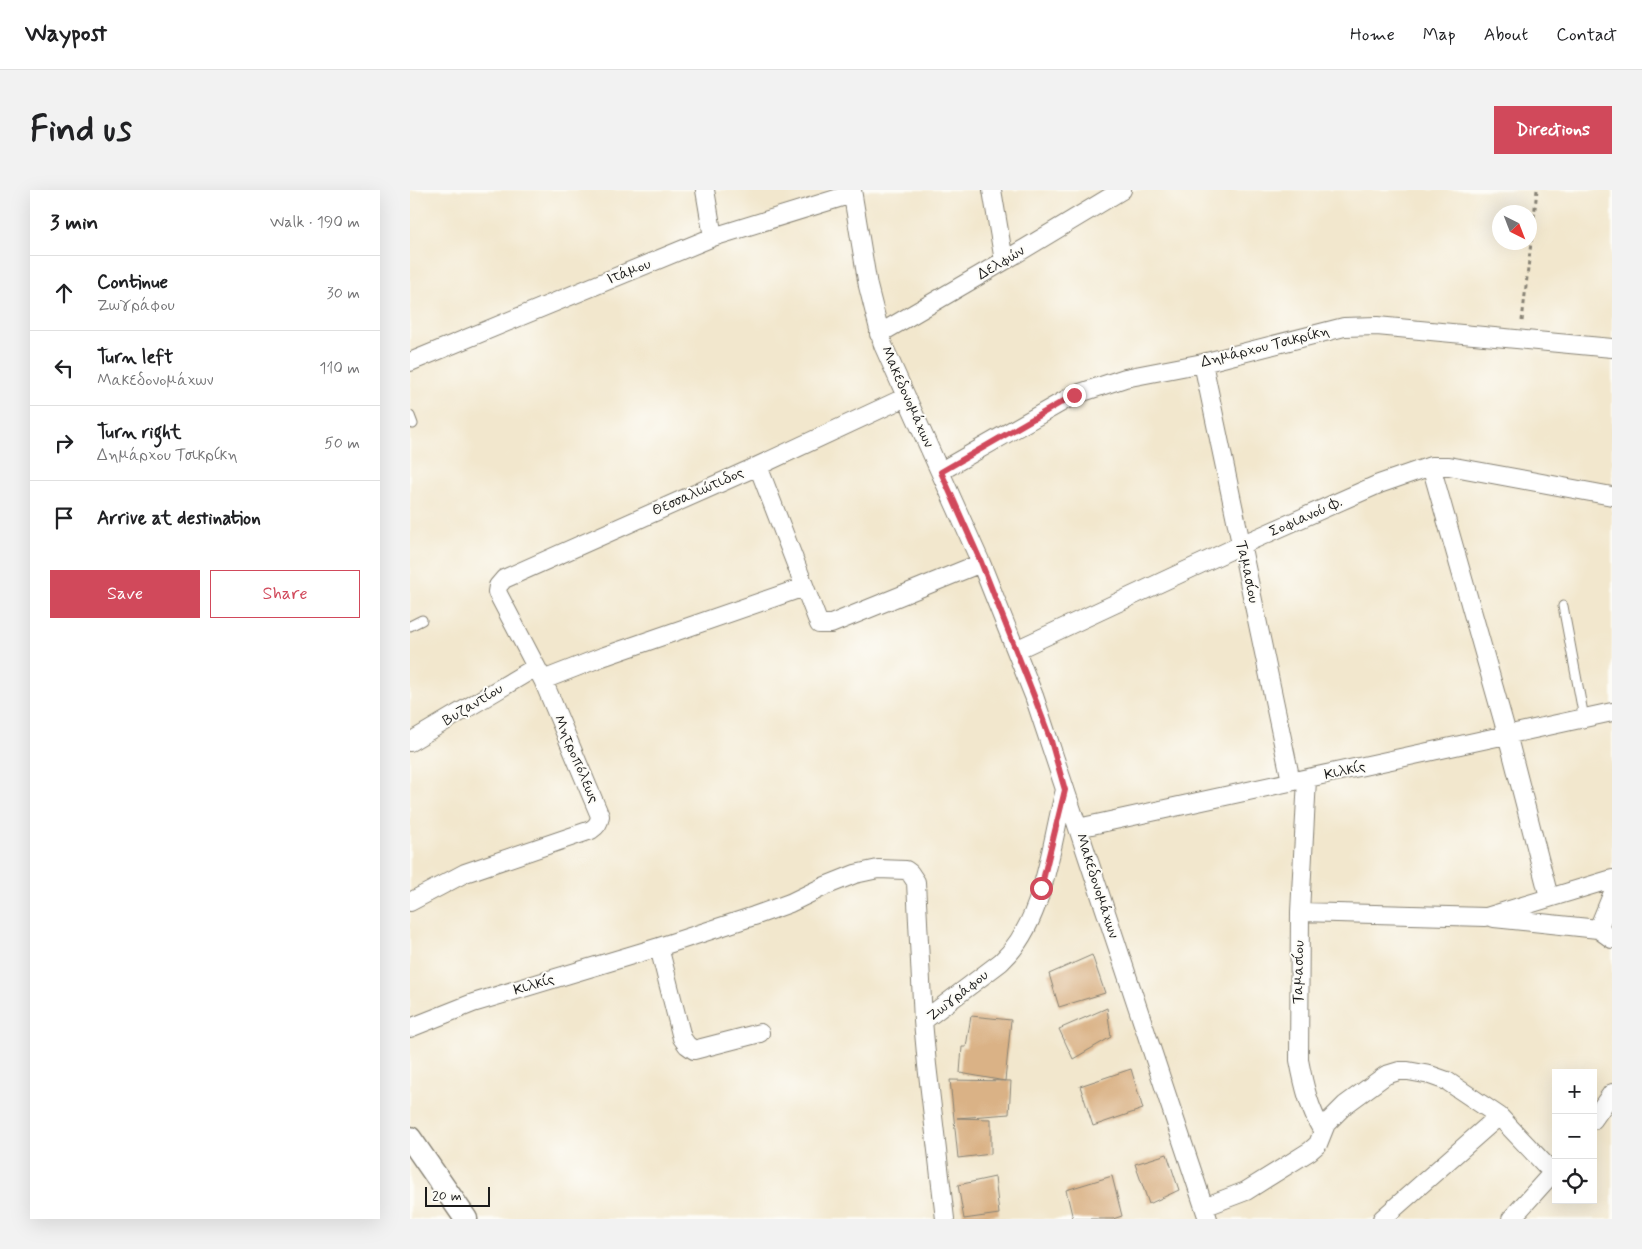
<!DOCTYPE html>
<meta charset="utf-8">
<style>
:root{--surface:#fff;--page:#f2f2f2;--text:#202124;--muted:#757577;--line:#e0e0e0;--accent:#d1495b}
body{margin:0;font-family:Mynerve,sans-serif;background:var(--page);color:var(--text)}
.controls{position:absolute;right:15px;bottom:15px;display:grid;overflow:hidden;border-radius:0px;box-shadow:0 5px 20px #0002}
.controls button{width:45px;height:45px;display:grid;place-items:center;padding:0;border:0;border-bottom:1px solid var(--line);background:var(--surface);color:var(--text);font:25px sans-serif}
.compass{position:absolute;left:1082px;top:15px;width:45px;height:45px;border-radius:50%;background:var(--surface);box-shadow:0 5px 20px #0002;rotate:138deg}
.scale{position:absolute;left:15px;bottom:12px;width:65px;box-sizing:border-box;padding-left:5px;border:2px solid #1c1c1c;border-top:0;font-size:14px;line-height:18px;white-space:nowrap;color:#1c1c1c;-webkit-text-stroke:4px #fdfcf7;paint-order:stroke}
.stop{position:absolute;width:15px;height:15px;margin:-11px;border:4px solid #d1495b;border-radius:50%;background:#fff}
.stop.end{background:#d1495b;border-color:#fff;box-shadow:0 1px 5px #0008}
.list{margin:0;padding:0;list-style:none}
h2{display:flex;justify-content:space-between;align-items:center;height:65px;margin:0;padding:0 20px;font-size:21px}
h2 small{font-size:16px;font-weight:400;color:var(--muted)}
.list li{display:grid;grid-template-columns:32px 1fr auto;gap:15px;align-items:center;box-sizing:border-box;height:75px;padding:0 20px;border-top:1px solid var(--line)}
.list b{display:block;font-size:19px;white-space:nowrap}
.list p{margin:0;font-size:16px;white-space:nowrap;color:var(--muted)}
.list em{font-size:16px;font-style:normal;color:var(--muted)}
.actions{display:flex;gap:10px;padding:15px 20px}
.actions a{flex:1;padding:11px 0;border:1px solid var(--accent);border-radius:0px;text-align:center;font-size:18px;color:var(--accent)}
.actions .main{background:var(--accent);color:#fff}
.icon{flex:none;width:28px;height:28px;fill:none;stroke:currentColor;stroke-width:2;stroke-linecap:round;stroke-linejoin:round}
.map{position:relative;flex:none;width:1202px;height:1029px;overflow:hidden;border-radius:0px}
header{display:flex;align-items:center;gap:30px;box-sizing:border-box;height:70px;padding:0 25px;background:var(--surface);border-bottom:1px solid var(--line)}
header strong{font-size:24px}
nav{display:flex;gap:28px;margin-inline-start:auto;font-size:18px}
.intro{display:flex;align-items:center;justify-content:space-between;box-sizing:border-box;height:120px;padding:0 30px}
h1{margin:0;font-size:35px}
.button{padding:12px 22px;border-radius:0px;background:var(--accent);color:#fff;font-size:18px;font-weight:700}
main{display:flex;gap:30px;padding:0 30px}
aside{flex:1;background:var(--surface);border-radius:0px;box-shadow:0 5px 20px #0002}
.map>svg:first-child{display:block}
.building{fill:#dab286}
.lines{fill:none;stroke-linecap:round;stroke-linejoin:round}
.service-casing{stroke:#878274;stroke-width:11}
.minor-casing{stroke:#878274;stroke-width:20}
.tertiary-casing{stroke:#878274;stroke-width:25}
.path{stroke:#878274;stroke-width:3;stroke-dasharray:4 4;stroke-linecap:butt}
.service{stroke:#fff;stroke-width:9}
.minor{stroke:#fff;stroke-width:18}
.tertiary{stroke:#fff;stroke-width:22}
.route{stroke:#d1495b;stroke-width:6}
.labels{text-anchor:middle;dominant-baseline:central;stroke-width:4;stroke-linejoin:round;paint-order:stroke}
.street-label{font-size:15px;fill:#1c1c1c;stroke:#fdfcf7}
</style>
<header>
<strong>Waypost</strong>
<nav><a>Home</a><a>Map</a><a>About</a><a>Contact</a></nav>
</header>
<div class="intro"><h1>Find us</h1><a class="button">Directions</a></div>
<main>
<aside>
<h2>3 min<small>Walk · 190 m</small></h2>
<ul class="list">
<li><svg class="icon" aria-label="ahead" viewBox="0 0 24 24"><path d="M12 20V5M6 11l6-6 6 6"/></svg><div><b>Continue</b><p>Ζωγράφου</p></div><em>30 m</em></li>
<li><svg class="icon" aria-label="left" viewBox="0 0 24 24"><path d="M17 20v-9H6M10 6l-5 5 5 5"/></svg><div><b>Turn left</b><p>Μακεδονομάχων</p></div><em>110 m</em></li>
<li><svg class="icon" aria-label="right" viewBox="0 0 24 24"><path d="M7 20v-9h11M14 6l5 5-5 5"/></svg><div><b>Turn right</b><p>Δημάρχου Τσικρίκη</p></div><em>50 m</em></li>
<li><svg class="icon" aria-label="arrive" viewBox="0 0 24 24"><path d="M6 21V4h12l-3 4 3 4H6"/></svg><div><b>Arrive at destination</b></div></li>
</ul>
<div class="actions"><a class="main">Save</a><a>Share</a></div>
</aside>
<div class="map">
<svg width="1202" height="1029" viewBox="0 0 1202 1029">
<rect width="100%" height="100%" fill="#fdfcf7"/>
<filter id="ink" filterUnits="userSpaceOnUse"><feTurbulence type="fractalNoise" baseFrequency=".02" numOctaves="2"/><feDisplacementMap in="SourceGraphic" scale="10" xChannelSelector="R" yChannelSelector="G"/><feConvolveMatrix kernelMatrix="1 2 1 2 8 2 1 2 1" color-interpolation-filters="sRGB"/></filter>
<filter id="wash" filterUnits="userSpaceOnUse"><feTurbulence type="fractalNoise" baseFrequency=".0096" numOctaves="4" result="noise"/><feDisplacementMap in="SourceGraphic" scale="20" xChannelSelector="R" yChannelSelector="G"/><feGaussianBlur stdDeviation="1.12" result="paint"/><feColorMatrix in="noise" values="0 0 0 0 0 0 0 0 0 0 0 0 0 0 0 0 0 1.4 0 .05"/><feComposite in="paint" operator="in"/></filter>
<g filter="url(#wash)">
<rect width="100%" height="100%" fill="#f2e7cd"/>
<g id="blocks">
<path class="building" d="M 682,765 L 695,803 L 649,817 L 639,784 Z
M 697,818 L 701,847 L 663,869 L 649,839 Z
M 561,826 L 601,830 L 595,891 L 550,883 L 552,857 L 556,857 Z
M 721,879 L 733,919 L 683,936 L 670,896 Z
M 540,890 L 601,891 L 599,924 L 547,928 L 581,929 L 581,964 L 548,968 Z
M 757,964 L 769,1000 L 739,1014 L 725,974 Z
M 702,986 L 712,1026 L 703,1029 L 663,1029 L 656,1000 Z
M 585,987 L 589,1024 L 554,1029 L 548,995 Z"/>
</g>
</g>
<g filter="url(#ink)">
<use href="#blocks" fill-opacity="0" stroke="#878274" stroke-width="1"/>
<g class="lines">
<defs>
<path id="service" d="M 0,226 L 3,234
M 1153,416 L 1174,528
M 0,436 L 12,430"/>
<path id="minor" d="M 295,0 L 303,47
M 442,0 L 458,96 L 473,155 L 571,373 L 624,506 L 798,1029
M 582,0 L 594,71
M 469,144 L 594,71 L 712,0
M 0,172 L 303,47 L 442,4
M 793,173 L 881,591
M 348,276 L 409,434 L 421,434 L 571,373
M 1021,276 L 1097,544 L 1139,707
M 531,281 L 664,205 L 715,188 L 793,173 L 934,137 L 967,136 L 1202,158
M 606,460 L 831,355 L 969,294 L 1021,276 L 1039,276 L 1202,306
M 133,490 L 192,467 L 394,397
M 0,552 L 126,477
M 897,589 L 890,722 L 889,870 C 894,896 899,918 912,940
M 668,638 L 1202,522
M 0,712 L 55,683 L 181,640 C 187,636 189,633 190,626 L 133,490 L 87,402 L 88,396 L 94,389 L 348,276 L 496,207
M 890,722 L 1076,727 L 1202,689
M 1084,728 L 1188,739 L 1202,749
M 1188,739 L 1202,705
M 249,757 L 272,848 L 277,855 L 284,860 L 350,843
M 0,838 L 63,813 L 249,757 L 344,726 L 380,713 L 415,696 L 445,684 L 468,679 L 496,680 L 500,683 L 506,692 L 513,831
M 1183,930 L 1202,903
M 794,1017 L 836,1001 L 900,961 L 908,954 L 916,934 L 935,915 L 976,885 L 989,881 L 998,881 L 1020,885 L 1037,891 L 1089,926 L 1143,983
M 535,1029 L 517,875 L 513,831 L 591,772 C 635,731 640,656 655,600
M 972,1029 L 1089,926
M 1101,1029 L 1146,979"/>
<path id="tertiary" d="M 0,948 L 56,1029"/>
</defs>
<use href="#service" class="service-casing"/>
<use href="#minor" class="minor-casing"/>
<use href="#tertiary" class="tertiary-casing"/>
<path class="path" d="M 1112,131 L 1127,0"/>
<use href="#service" class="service"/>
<use href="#minor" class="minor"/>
<use href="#tertiary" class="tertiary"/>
</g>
</g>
<g class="lines" filter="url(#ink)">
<path class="route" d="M 631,698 L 655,600 L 641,551 L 624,506 L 571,372 L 531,282 L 664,205"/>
</g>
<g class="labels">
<g class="street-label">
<text transform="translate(591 73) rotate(-31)">Δελφών</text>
<text transform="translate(219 82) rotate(-22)">Ιτάμου</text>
<text transform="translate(855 157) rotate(-14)">Δημάρχου Τσικρίκη</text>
<text transform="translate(497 207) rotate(66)">Μακεδονομάχων</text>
<text transform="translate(288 302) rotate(-24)">Θεσσαλιώτιδος</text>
<text transform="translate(896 327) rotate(-24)">Σοφιανού Φ.</text>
<text transform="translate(837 382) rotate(78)">Ταμασίου</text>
<text transform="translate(63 515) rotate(-31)">Βυζαντίου</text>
<text transform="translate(166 569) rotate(67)">Μητροπόλεως</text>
<text transform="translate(935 581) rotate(-13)">Κιλκίς</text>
<text transform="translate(687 696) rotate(72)">Μακεδονομάχων</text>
<text transform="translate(889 782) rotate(-89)">Ταμασίου</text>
<text transform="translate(124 795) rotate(-17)">Κιλκίς</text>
<text transform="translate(548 806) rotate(-38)">Ζωγράφου</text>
</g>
</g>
</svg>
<div class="controls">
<button>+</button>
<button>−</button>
<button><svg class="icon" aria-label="locate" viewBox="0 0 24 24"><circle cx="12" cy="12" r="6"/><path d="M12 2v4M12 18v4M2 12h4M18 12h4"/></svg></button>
</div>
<svg class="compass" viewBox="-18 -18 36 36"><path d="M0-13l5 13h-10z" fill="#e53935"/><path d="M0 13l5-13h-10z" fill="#757577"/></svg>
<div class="scale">20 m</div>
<div class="stop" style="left:631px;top:698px"></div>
<div class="stop end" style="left:664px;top:205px"></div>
</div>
</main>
